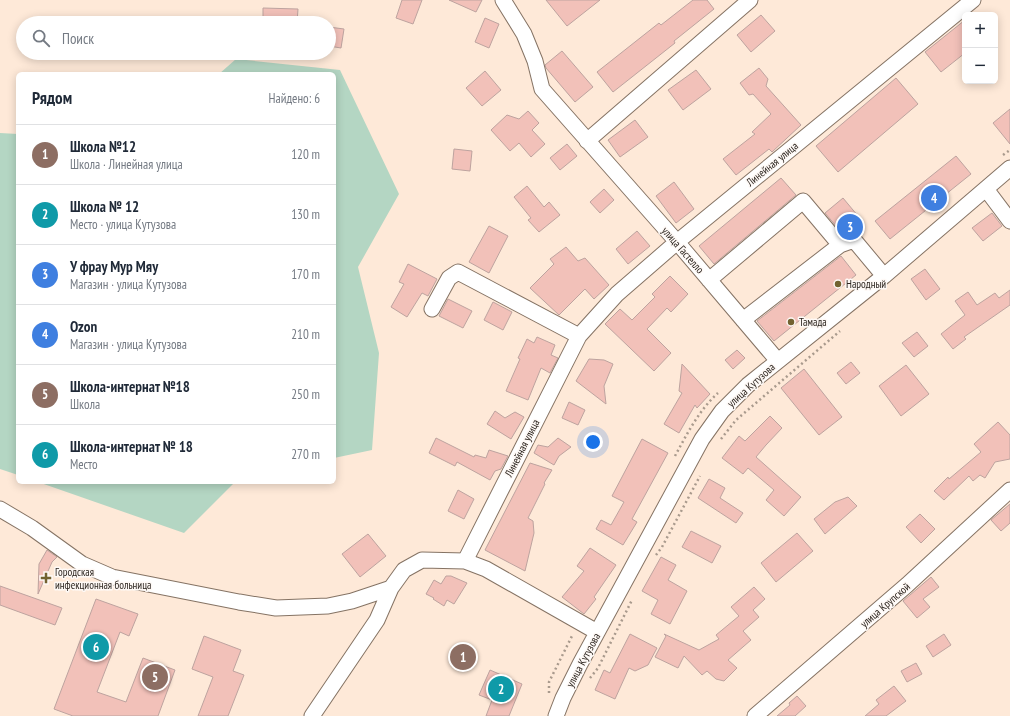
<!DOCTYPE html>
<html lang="ru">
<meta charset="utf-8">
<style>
:root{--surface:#fff;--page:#f6f6f7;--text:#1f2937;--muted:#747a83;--line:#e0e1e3;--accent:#0f766e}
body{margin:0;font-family:"PT Sans Narrow",sans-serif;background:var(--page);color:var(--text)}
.controls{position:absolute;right:12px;top:12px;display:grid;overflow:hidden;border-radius:6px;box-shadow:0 2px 10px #0003}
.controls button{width:36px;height:36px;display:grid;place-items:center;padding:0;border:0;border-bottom:1px solid var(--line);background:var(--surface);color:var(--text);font:20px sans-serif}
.you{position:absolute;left:593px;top:442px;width:14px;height:14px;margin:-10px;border:3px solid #fff;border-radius:50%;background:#1a73e8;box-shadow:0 0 0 6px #1a73e833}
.badge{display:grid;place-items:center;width:26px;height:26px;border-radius:50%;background:var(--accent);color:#fff;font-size:13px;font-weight:700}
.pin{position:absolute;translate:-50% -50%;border:2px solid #fff;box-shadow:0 1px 4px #0006}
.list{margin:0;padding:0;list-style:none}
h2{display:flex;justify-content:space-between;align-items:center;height:52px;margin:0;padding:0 16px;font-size:17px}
h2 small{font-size:13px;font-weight:400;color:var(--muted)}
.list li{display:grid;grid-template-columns:26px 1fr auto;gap:12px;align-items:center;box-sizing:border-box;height:60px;padding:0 16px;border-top:1px solid var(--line)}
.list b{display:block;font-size:15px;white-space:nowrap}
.list p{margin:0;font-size:13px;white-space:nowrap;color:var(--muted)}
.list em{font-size:13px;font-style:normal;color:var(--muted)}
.icon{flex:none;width:22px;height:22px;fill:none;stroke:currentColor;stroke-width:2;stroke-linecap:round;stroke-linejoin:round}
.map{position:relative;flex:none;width:1010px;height:716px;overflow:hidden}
.search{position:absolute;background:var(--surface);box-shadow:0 2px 10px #0003;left:16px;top:16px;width:320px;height:44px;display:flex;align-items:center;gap:10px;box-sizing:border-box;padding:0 14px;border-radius:22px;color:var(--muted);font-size:15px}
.panel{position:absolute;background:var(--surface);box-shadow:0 2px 10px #0003;left:16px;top:72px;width:320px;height:412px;border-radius:6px}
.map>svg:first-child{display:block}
.green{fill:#b4d6c3}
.building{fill:#f2c1b9;stroke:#bda39f}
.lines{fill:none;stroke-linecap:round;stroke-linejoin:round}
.minor-casing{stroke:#857364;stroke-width:17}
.path{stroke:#a99a8d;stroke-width:2.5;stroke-dasharray:2 3;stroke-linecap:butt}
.minor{stroke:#fff;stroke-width:15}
.poi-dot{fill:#726230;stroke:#fef9f6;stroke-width:1.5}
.labels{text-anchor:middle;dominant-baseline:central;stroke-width:3;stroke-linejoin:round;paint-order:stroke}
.street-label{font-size:11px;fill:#2b241e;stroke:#fef9f6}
.poi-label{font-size:11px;fill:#2b241e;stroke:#fef9f6;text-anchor:start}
</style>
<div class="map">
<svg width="1010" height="716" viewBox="0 0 1010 716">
<rect width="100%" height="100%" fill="#fee9d8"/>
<path class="green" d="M 236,59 L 340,70 L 399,194 L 358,267 L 379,353 L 372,450 L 334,458 L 334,74 L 219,74 Z
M 0,133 L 18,134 L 18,475 L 0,469 Z
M 38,482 L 235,482 L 184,533 Z"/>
<path class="building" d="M 402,0 L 422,0 L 413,24 L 396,18 Z
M 449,0 L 482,0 L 476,12 Z
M 546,0 L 600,0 L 567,26 Z
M 693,0 L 707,0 L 714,9 L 674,41 L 675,43 L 613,92 L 597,72 L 659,23 L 661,25 Z
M 263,8 L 298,9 L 297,23 L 263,23 Z
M 761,15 L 775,31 L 751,52 L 737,35 Z
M 485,18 L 499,24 L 489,48 L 475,42 Z
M 965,20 L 965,53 L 941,72 L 925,52 Z
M 329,27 L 344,29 L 341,48 L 329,46 Z
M 562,51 L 593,87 L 575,102 L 546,68 L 545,65 Z
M 759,68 L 768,79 L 766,86 L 801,125 L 772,152 L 769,149 L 736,175 L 723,159 L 755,134 L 752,132 L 771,114 L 753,94 L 749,95 L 740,83 Z
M 696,70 L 711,89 L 683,110 L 668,90 Z
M 485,71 L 501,90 L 482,106 L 466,88 Z
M 896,78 L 918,104 L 838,172 L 816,146 Z
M 1010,109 L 1010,144 L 993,123 Z
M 528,111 L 539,123 L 532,130 L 545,144 L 531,157 L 519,143 L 510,151 L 491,130 L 507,115 L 519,119 Z
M 635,120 L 648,137 L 620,157 L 608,140 Z
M 567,144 L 577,156 L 560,170 L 550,158 Z
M 454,149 L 472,151 L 470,171 L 452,169 Z
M 956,156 L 971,174 L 890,239 L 875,221 Z
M 781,178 L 796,195 L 714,264 L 699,246 Z
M 674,182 L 694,209 L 676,223 L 656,196 Z
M 527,186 L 544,207 L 549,202 L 560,215 L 539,232 L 528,220 L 531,218 L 514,197 Z
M 604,189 L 614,200 L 600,213 L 590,202 Z
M 843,198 L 863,222 L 851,231 L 843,234 L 825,213 Z
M 992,213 L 1002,226 L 983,241 L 972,228 Z
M 489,226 L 508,236 L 489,273 L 469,262 Z
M 637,231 L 650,246 L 628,264 L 616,249 Z
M 566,247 L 578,261 L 585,258 L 609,285 L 594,299 L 585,289 L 559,315 L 530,288 L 554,264 L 550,259 Z
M 841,256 L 856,275 L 774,341 L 757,321 Z
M 408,264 L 437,279 L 428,296 L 422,293 L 407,317 L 391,307 L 404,284 L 399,282 Z
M 925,269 L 940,289 L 926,300 L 911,279 Z
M 670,276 L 688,294 L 671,312 L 667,308 L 647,329 L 671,353 L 654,371 L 605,324 L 620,309 L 632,320 L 655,297 L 652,294 Z
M 1010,290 L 1010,305 L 964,337 L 966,339 L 953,349 L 941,334 L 965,315 L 955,301 L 968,292 L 977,305 L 995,293 L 999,298 Z
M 448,299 L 472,311 L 463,328 L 439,316 Z
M 493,302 L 512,312 L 503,330 L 484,320 Z
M 917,332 L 928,346 L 914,357 L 902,343 Z
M 537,337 L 555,345 L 551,355 L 558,358 L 550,373 L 541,368 L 528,400 L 506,391 L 520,359 L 518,358 L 527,339 L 534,343 Z
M 737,350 L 745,358 L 733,369 L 725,360 Z
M 589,359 L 604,360 L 613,364 L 604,386 L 606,404 L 576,381 Z
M 851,362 L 860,373 L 846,384 L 837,373 Z
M 682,364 L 710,394 L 697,408 L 695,405 L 679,433 L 664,424 L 682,393 L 679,391 Z
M 906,365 L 929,394 L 901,416 L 879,386 Z
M 804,369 L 842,417 L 819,435 L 781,388 Z
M 569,402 L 585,410 L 578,425 L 562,418 Z
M 495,411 L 505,418 L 515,412 L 524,417 L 511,439 L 487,424 Z
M 770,416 L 782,428 L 766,445 L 756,457 L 801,497 L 784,516 L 766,500 L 774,490 L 748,468 L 743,474 L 722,458 L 739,436 L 745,441 Z
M 998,422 L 1010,435 L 1010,459 L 995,462 L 985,478 L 980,475 L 973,481 L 969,476 L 944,500 L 934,491 L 948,477 L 949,479 L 981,452 L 974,444 Z
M 436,438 L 474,457 L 475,455 L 486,458 L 489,450 L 508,456 L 501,469 L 495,471 L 490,480 L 457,462 L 455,466 L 429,453 Z
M 558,438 L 571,447 L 559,456 L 554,465 L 534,453 L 538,445 L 548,447 Z
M 642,439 L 668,453 L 632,519 L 637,522 L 623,545 L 596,529 L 601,520 L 611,525 L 624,502 L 612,496 Z
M 530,463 L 552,470 L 544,483 L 545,484 L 528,518 L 533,521 L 534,533 L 525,571 L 485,550 Z
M 709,479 L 725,488 L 720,498 L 743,513 L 736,523 L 698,498 Z
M 458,490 L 474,499 L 464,519 L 448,511 Z
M 848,497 L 857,506 L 825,534 L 814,519 L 835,502 Z
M 1010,504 L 1010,523 L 1001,531 L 991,520 Z
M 920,514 L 935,529 L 921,543 L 906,527 Z
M 691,531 L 721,546 L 712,563 L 682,547 Z
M 797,533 L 813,551 L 776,582 L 761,563 Z
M 368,534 L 386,556 L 360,577 L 342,554 Z
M 590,548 L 616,565 L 594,597 L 596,599 L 584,614 L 562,597 L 584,571 L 577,566 Z
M 47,550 L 57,557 L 52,562 L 38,594 L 39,564 Z
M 661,557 L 676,565 L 668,580 L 687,591 L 670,624 L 651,614 L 658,600 L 642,591 Z
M 446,576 L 451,576 L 467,583 L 454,604 L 447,600 L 444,606 L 433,599 L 434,598 L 426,594 L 434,580 L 441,584 Z
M 931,577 L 939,587 L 923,599 L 930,607 L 917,618 L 903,601 Z
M 0,586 L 62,608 L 55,625 L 0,605 Z
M 754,587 L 765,599 L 753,610 L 759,617 L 743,631 L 751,640 L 728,660 L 737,668 L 724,681 L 716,679 L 707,671 L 702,675 L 684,656 L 678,668 L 655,657 L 666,636 L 664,634 L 699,650 L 719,639 L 716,635 L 739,616 L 731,607 Z
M 96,599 L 138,614 L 129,636 L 120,632 L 97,692 L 126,702 L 143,658 L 175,670 L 158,716 L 73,716 L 54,709 Z
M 630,634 L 657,648 L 648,665 L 635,671 L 629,668 L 615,699 L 595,690 L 604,670 L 610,673 Z
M 944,634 L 951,645 L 933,657 L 926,646 Z
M 204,636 L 241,650 L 233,671 L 244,675 L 228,716 L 198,716 L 213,677 L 192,669 Z
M 916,663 L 922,674 L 907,682 L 901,671 Z
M 490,670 L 522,684 L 509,716 L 486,716 L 492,700 L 479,695 Z
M 894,686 L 906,701 L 886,716 L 865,716 L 879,704 L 876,700 Z
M 797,696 L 806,706 L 795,716 L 777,716 L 790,705 L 789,703 Z"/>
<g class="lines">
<defs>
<path id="minor" d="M 503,0 L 524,34 L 535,61 L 542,89 L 677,242 L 778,361
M 587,141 L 750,0
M 986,189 L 1010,221
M 709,280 L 803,201 L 840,245
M 432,309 L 449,278 L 458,272 L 579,336
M 743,320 L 840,245 L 854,240 L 884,276
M 0,509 L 32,528 L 82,564 L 112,577 L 239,602 L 276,608 L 328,606 L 352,601 L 391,588
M 465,561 L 579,336 L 617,294 L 677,242 L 973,0
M 312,716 L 377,620 L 391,588 L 404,570 L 422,560 L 465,561 L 486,569 L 597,632
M 556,716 L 563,698 L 580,664 L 702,439 L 722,411 L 748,385 L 884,276 L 1010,168
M 755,716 L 907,585 L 1010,490"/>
</defs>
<use href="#minor" class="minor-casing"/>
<path class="path" d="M 1003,155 L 1010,150
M 721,439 L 736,420 L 840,331
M 675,456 C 687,434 699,410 718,393
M 656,555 L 662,547 L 700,476
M 590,678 L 598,668 L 632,600
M 549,693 L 549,682 L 573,634"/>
<use href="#minor" class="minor"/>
</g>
<g class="poi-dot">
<circle cx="838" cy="284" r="4"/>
<circle cx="791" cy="322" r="4"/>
<path d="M44 572h4v4h4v4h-4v4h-4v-4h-4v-4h4z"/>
</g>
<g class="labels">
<g class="street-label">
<text transform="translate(772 164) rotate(-39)">Линейная улица</text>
<text transform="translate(683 250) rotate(49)">улица Гастелло</text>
<text transform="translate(751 385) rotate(-42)">улица Кутузова</text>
<text transform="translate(522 448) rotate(-63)">Линейная улица</text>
<text transform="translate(885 605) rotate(-41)">улица Крупской</text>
<text transform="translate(583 660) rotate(-62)">улица Кутузова</text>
</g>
<g class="poi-label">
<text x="846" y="284">Народный</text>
<text x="799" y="322">Тамада</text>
<text x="55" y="572">Городская<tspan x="55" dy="13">инфекционная больница</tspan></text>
</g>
</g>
</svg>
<div class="controls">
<button>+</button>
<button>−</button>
</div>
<div class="you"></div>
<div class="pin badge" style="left:463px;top:657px;background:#8d6e63">1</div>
<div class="pin badge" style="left:501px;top:689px;background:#0f9aa8">2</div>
<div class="pin badge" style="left:850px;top:227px;background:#3f7fe0">3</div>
<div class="pin badge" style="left:934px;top:198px;background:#3f7fe0">4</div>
<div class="pin badge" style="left:155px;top:677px;background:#8d6e63">5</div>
<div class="pin badge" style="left:96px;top:647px;background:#0f9aa8">6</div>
<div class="search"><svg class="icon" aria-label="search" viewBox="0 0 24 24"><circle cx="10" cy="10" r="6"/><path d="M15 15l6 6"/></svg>Поиск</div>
<section class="panel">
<h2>Рядом<small>Найдено: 6</small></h2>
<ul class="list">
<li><span class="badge" style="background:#8d6e63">1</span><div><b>Школа №12</b><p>Школа · Линейная улица</p></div><em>120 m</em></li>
<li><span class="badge" style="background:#0f9aa8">2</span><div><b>Школа № 12</b><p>Место · улица Кутузова</p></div><em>130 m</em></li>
<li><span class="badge" style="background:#3f7fe0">3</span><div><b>У фрау Мур Мяу</b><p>Магазин · улица Кутузова</p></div><em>170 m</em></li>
<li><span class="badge" style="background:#3f7fe0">4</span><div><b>Ozon</b><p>Магазин · улица Кутузова</p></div><em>210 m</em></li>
<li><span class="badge" style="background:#8d6e63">5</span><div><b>Школа-интернат №18</b><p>Школа</p></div><em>250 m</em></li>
<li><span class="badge" style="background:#0f9aa8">6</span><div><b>Школа-интернат № 18</b><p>Место</p></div><em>270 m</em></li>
</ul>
</section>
</div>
